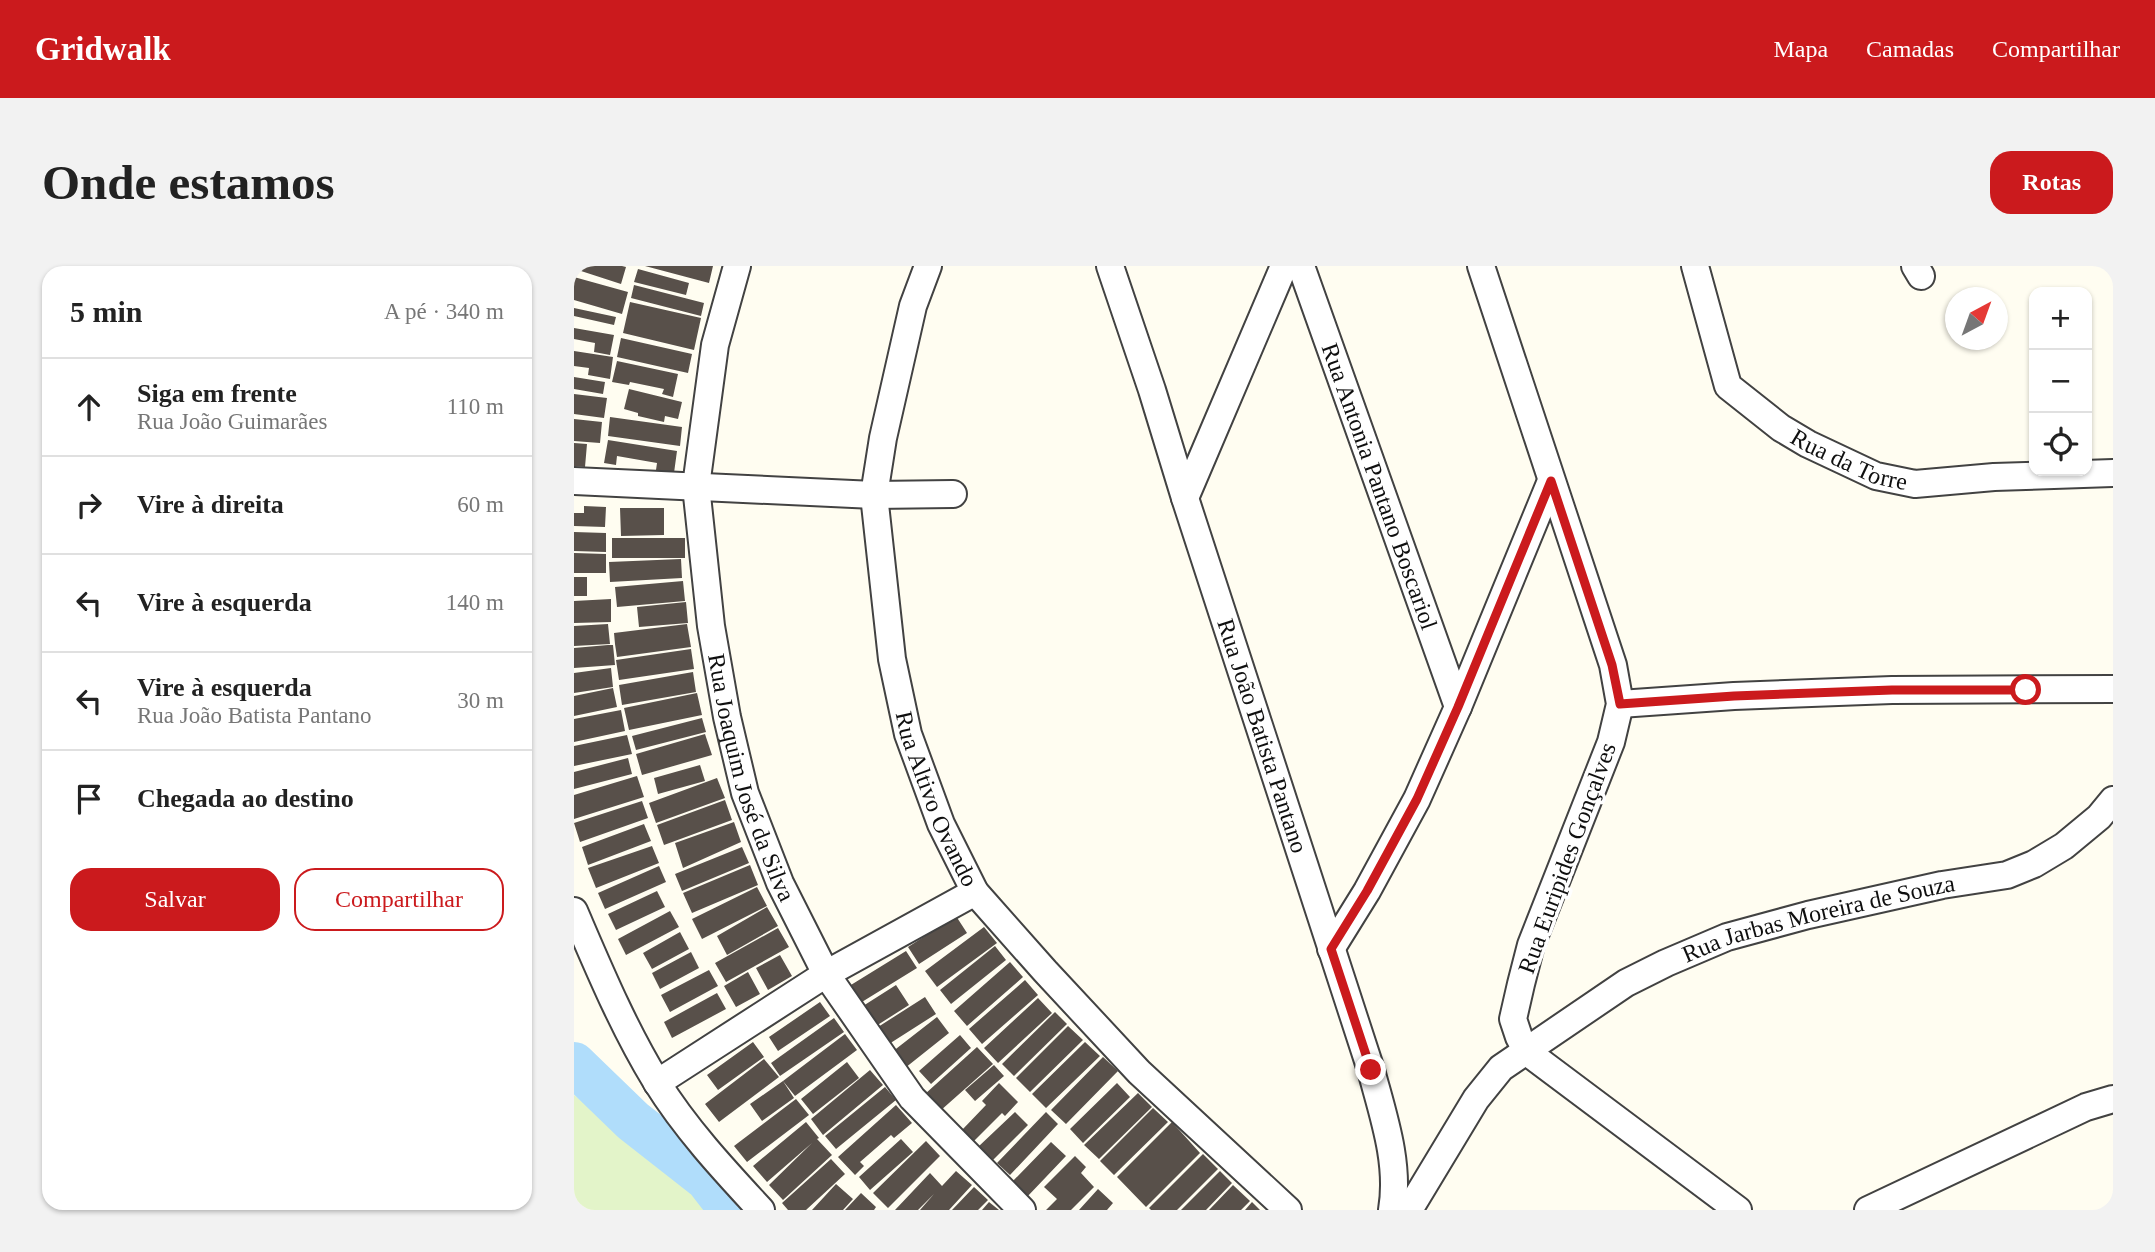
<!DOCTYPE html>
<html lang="pt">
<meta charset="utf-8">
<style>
:root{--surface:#fff;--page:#f2f2f2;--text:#222;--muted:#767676;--line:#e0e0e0;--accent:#cb1a1d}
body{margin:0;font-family:Georgia,serif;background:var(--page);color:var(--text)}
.controls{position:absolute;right:21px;top:21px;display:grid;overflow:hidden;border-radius:14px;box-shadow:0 2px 5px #0004}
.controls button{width:63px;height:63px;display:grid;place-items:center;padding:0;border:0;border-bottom:2px solid var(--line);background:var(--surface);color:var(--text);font:35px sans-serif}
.compass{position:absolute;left:1371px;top:21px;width:63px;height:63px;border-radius:50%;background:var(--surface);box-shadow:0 2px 5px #0004;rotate:41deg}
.stop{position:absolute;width:21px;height:21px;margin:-16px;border:5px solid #cb1a1d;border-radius:50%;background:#fff}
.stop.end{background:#cb1a1d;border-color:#fff;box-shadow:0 2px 7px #0008}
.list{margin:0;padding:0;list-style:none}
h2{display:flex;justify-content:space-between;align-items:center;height:91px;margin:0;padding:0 28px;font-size:30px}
h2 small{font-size:23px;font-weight:400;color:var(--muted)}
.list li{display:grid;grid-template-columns:46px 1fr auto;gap:21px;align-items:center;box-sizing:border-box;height:98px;padding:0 28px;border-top:2px solid var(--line)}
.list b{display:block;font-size:26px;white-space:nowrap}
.list p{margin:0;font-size:23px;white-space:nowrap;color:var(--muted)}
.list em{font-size:23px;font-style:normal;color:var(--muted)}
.actions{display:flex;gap:14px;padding:21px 28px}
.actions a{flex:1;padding:16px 0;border:2px solid var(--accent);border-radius:21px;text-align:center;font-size:24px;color:var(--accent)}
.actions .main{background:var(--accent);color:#fff}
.icon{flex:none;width:38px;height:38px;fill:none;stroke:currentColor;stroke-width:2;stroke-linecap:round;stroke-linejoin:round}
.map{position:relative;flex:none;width:1539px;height:944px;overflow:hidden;border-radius:21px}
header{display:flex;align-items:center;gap:42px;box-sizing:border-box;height:98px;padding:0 35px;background:var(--accent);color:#fff}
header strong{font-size:33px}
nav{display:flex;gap:38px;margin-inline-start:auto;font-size:24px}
.intro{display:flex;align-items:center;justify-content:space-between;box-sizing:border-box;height:168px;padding:0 42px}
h1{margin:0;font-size:49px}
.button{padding:18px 32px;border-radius:21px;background:var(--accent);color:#fff;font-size:24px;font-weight:700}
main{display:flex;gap:42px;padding:0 42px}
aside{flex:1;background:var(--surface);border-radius:21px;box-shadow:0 2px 5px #0004}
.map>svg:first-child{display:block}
.pitch{fill:#e3f4c9}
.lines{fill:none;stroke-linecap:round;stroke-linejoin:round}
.river{stroke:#b0ddfb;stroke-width:44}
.building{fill:#58504a}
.street-casing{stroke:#424242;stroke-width:30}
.street{stroke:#fff;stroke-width:26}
.route{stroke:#cb1a1d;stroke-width:9}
.labels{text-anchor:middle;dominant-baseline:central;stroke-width:7;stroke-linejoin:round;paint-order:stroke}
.street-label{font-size:24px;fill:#0f0f0f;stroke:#fff}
</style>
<header>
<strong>Gridwalk</strong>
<nav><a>Mapa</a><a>Camadas</a><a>Compartilhar</a></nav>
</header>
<div class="intro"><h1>Onde estamos</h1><a class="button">Rotas</a></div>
<main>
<aside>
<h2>5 min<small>A pé · 340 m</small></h2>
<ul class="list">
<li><svg class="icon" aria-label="ahead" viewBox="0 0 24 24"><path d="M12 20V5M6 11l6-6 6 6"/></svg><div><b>Siga em frente</b><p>Rua João Guimarães</p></div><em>110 m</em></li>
<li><svg class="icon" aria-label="right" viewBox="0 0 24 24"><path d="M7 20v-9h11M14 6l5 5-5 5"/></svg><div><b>Vire à direita</b></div><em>60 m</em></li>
<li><svg class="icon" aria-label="left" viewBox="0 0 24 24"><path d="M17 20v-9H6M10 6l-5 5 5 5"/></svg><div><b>Vire à esquerda</b></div><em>140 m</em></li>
<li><svg class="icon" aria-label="left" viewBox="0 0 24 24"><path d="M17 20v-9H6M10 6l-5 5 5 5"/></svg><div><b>Vire à esquerda</b><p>Rua João Batista Pantano</p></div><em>30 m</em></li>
<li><svg class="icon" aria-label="arrive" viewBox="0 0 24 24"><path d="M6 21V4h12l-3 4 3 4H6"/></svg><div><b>Chegada ao destino</b></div></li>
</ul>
<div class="actions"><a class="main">Salvar</a><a>Compartilhar</a></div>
</aside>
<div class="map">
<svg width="1539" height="944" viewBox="0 0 1539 944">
<rect width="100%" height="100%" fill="#fffdf1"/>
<path class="pitch" d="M 0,829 L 144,944 L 0,944 Z"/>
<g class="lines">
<path class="river" d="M 0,798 L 59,855 L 133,913 L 157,944"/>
</g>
<path class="building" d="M 9,0 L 48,0 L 52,1 L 47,18 L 7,5 Z
M 71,0 L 139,0 L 135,17 Z
M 64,3 L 115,17 L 112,29 L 60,16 Z
M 0,11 L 54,26 L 48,48 L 0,34 Z
M 60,19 L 130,37 L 127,50 L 57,32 Z
M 56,36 L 127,52 L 120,84 L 49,67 Z
M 0,42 L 42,51 L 40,59 L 0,50 Z
M 0,62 L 40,69 L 36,89 L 20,86 L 21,77 L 0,73 Z
M 47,72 L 118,88 L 114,107 L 43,91 Z
M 0,85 L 39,91 L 36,113 L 14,109 L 15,102 L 0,100 Z
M 43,95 L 104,108 L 99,131 L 88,128 L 90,123 L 56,116 L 55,119 L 38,116 Z
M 0,111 L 31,116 L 29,128 L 0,123 Z
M 55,123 L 108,136 L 104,153 L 91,150 L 90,156 L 64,150 L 64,147 L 50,143 Z
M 0,128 L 33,132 L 30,152 L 0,148 Z
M 36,151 L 108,161 L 106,180 L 34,170 Z
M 0,153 L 28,156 L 26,177 L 0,175 Z
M 34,174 L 103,185 L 100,207 L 82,204 L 83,197 L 43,190 L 42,199 L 30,197 Z
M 0,177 L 13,178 L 11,201 L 0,200 Z
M 10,240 L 32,241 L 31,261 L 0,260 L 0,247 L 10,247 Z
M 46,242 L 90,242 L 90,269 L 47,270 Z
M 0,266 L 32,267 L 32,286 L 0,285 Z
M 38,272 L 111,272 L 111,292 L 38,292 Z
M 0,287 L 32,288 L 32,307 L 0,307 Z
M 107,293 L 108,312 L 36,316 L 35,296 Z
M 0,311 L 13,311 L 13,330 L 0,330 Z
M 109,315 L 111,335 L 43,341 L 41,321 Z
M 37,333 L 37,356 L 0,357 L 0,335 Z
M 112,336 L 114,357 L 65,361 L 63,341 Z
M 34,358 L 36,378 L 0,380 L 0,360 Z
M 113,358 L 117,381 L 43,391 L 41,378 L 43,377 L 41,378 L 40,367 Z
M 34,379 L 39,379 L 41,399 L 0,402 L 0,382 Z
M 117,383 L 120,403 L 45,414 L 42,394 Z
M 37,402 L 39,421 L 0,427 L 0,407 Z
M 119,406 L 122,426 L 48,439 L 45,419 Z
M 39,422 L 43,441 L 0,450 L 0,430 Z
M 123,427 L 128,449 L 55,464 L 50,442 Z
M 47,444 L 51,465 L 0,476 L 0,453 Z
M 128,452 L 132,466 L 62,484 L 58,470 Z
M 131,468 L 138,489 L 68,509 L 62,488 Z
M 53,469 L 58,488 L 0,500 L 0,480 Z
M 54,492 L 58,508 L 0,523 L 0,506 Z
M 126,499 L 131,515 L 84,528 L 80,512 Z
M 63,510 L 70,531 L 0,553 L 0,529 Z
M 143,512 L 151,532 L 82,557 L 75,537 Z
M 151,534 L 158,554 L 90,579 L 83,559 Z
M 68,535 L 74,552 L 6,576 L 0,557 Z
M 160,556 L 167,576 L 109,602 L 101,577 Z
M 70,558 L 77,575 L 14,599 L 8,581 Z
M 78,580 L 85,597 L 22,622 L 14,602 Z
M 168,581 L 175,597 L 108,625 L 101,608 Z
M 176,599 L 184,619 L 118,647 L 109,627 Z
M 85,600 L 92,616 L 31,643 L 24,627 Z
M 183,621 L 193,640 L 128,673 L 118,653 Z
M 83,625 L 91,641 L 42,664 L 34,648 Z
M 193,641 L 204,660 L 153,689 L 143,670 Z
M 96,645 L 105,661 L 52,689 L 44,673 Z
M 382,650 L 393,667 L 345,698 L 334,681 Z
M 410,661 L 423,677 L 363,721 L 351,705 Z
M 204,662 L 215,681 L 152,716 L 141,697 Z
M 106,666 L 115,683 L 78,703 L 69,687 Z
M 421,680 L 432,694 L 377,738 L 366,724 Z
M 332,685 L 343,702 L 283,739 L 272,722 Z
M 117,686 L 125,702 L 86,723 L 78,707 Z
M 206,689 L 218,710 L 194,724 L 182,702 Z
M 436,696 L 449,711 L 393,760 L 380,745 Z
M 135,704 L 144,720 L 96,746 L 87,729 Z
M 174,706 L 186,728 L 162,741 L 150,720 Z
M 451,714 L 464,729 L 408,778 L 395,763 Z
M 322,719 L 335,739 L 302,760 L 289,740 Z
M 143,727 L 152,743 L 98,772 L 90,756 Z
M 351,731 L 362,748 L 315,778 L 304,761 Z
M 464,732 L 478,747 L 424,797 L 410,782 Z
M 246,736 L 256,750 L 204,785 L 195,771 Z
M 481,746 L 493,758 L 440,810 L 428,798 Z
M 363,751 L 375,767 L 331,802 L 318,786 Z
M 260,752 L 270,766 L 206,810 L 197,797 Z
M 494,760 L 509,774 L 456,826 L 442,812 Z
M 271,768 L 283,784 L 221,830 L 209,815 Z
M 386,769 L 397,782 L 357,818 L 345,805 Z
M 179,776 L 190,791 L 144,824 L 133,809 Z
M 511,776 L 526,790 L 472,842 L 458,828 Z
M 403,781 L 419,798 L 366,845 L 351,828 Z
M 529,791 L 544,805 L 492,858 L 477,844 Z
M 190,793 L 205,811 L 145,856 L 131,838 Z
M 273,796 L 285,812 L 239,848 L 227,833 Z
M 420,799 L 430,810 L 401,835 L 391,824 Z
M 296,804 L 309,819 L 249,869 L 237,853 Z
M 209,815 L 220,832 L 188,855 L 176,838 Z
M 425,817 L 444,836 L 431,850 L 428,847 L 400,875 L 388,864 L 412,839 L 408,835 Z
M 543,817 L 556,831 L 509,877 L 496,863 Z
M 311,821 L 322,834 L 262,883 L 251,870 Z
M 564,827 L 578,841 L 525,893 L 510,879 Z
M 222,833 L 235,849 L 173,896 L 160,880 Z
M 322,839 L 338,857 L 320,872 L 317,869 L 286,896 L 290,900 L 281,909 L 264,891 Z
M 579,842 L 594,856 L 540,909 L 526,895 Z
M 441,846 L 454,859 L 418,895 L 404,881 Z
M 472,846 L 484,858 L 436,909 L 423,897 Z
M 232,856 L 245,872 L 243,873 L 258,889 L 209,934 L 195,919 L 238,877 L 193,916 L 179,900 Z
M 598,856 L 626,887 L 572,941 L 543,911 Z
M 327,873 L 339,886 L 296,924 L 285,911 Z
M 352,875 L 366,890 L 314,942 L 299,927 Z
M 477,876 L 492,890 L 452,932 L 437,917 Z
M 629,888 L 644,903 L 603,944 L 577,944 L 575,942 Z
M 501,890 L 512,901 L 507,907 L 520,921 L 497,944 L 472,944 L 483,933 L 470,921 Z
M 257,893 L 271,908 L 232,944 L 214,944 L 208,937 Z
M 382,905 L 398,919 L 375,944 L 346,944 L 360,928 L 344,944 L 321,944 L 356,907 L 368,920 Z
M 646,905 L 658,917 L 632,944 L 607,944 Z
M 262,918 L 279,933 L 269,944 L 238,944 Z
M 659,919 L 676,935 L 667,944 L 635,944 Z
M 400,921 L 414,934 L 404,944 L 378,944 Z
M 524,923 L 539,937 L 533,944 L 505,944 Z
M 287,927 L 302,941 L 300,944 L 271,944 Z
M 415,936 L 425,944 L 408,944 Z
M 678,936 L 686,944 L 671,944 Z"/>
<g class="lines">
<defs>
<g id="street">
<path id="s1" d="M 163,0 L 141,79 L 122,220 L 137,360 L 153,451 L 171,527 L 206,617 L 252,708 L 338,832 L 448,944"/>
<path id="s2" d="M 354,0 L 339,40 L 309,172 L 300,229 L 318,393 L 334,468 L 367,558 L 401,626 L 471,705 L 565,806 L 714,944"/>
<path id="s3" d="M 536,0 L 578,124 L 611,232 L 797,804 C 809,849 826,897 818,944"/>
<path id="s4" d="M 727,0 L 884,441"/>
<path d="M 907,0 L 1039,399 L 1046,438 L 1037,476 L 957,679 L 947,718 L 939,753 L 945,771 L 953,786 L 1164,944"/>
<path id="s5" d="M 1121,0 L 1154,120 L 1207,162 L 1234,178 L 1302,210 L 1341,218 L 1420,211 L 1539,207"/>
<path d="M 1341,0 L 1347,10"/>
<path d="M 0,215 L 300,229 L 379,228"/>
<path d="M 611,232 L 710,0"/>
<path d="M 1046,438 L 1160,430 L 1318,424 L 1539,423"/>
<path d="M 0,645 C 25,703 49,761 82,815 C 111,862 149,903 187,944"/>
<path d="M 757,683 L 793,625 L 843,533 L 884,441 L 977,215"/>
<path d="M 83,817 L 252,708 L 401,626"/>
<path id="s6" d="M 835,944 L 902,833 L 927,802 L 1052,717 L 1092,697 L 1153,671 L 1234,649 L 1368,619 L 1433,609 L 1460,598 L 1490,580 L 1525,551 L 1539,534"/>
<path d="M 1294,944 L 1512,841 L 1539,833"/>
</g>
</defs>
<use href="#street" class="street-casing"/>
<use href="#street" class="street"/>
</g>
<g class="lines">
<path class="route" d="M 797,804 L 757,683 L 793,625 L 843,533 L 884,441 L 977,215 L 1038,399 L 1046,438 L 1160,430 L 1318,424 L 1452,424"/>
</g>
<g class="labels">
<g class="street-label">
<text stroke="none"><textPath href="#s5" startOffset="268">Rua da Torre</textPath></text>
<text stroke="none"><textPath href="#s4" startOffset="234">Rua Antonia Pantano Boscariol</textPath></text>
<text stroke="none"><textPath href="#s3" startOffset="494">Rua João Batista Pantano</textPath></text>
<text stroke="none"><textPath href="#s1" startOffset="522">Rua Joaquim José da Silva</textPath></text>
<text stroke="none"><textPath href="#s2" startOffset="548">Rua Altivo Ovando</textPath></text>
<text transform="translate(993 592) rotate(-70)">Rua Euripides Gonçalves</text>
<text stroke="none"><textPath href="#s6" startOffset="525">Rua Jarbas Moreira de Souza</textPath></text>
</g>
</g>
</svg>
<div class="controls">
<button>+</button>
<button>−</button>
<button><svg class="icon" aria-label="locate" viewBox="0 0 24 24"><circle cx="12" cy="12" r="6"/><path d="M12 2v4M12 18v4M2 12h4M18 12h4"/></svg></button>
</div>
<svg class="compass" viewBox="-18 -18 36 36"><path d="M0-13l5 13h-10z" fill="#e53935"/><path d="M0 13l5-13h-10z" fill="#767676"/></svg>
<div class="stop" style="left:1452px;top:424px"></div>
<div class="stop end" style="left:797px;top:804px"></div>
</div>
</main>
